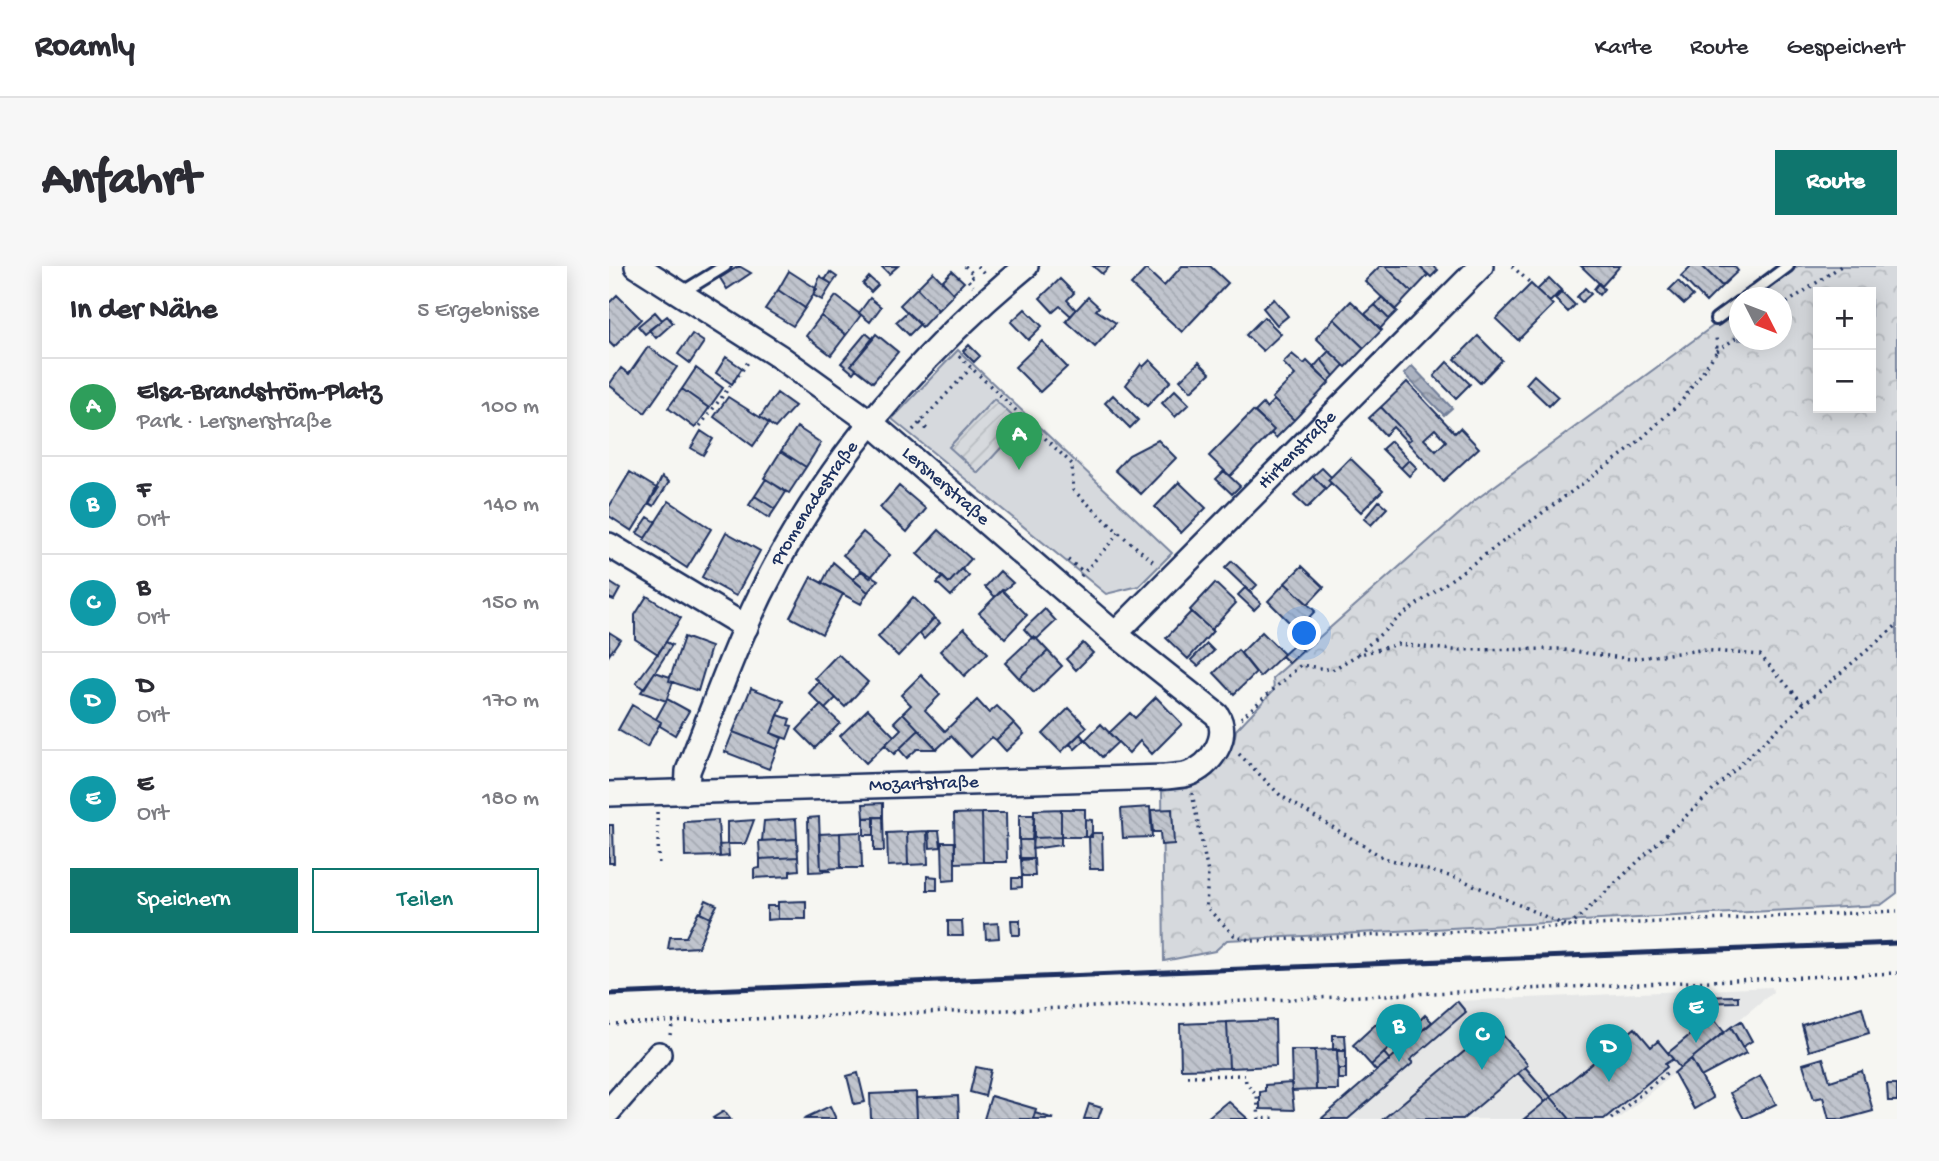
<!DOCTYPE html>
<html lang="de">
<meta charset="utf-8">
<style>
:root{--surface:#fff;--page:#f7f7f7;--text:#2b2b33;--muted:#7c7c81;--line:#e1e1e2;--accent:#0f766e}
body{margin:0;font-family:"Gochi Hand",sans-serif;background:var(--page);color:var(--text)}
.controls{position:absolute;right:21px;top:21px;display:grid;overflow:hidden;border-radius:0px;box-shadow:0 4px 18px #0003}
.controls button{width:63px;height:63px;display:grid;place-items:center;padding:0;border:0;border-bottom:2px solid var(--line);background:var(--surface);color:var(--text);font:35px sans-serif}
.compass{position:absolute;left:1120px;top:21px;width:63px;height:63px;border-radius:50%;background:var(--surface);box-shadow:0 4px 18px #0003;rotate:132deg}
.you{position:absolute;left:696px;top:368px;width:24px;height:24px;margin:-18px;border:5px solid #fff;border-radius:50%;background:#1a73e8;box-shadow:0 0 0 10px #1a73e833}
.badge{display:grid;place-items:center;width:46px;height:46px;border-radius:50%;background:var(--accent);color:#fff;font-size:23px;font-weight:700}
.pin{position:absolute;translate:-50% -58px;filter:drop-shadow(0 2px 4px #0008)}
.pin::after{content:'';position:absolute;top:37px;width:24px;height:21px;background:inherit;clip-path:polygon(0 0,100% 0,50% 100%)}
.list{margin:0;padding:0;list-style:none}
h2{display:flex;justify-content:space-between;align-items:center;height:91px;margin:0;padding:0 28px;font-size:30px}
h2 small{font-size:23px;font-weight:400;color:var(--muted)}
.list li{display:grid;grid-template-columns:46px 1fr auto;gap:21px;align-items:center;box-sizing:border-box;height:98px;padding:0 28px;border-top:2px solid var(--line)}
.list b{display:block;font-size:26px;white-space:nowrap}
.list p{margin:0;font-size:23px;white-space:nowrap;color:var(--muted)}
.list em{font-size:23px;font-style:normal;color:var(--muted)}
.actions{display:flex;gap:14px;padding:21px 28px}
.actions a{flex:1;padding:16px 0;border:2px solid var(--accent);border-radius:0px;text-align:center;font-size:24px;color:var(--accent)}
.actions .main{background:var(--accent);color:#fff}
.map{position:relative;flex:none;width:1288px;height:853px;overflow:hidden;border-radius:0px}
header{display:flex;align-items:center;gap:42px;box-sizing:border-box;height:98px;padding:0 35px;background:var(--surface);border-bottom:2px solid var(--line)}
header strong{font-size:33px}
nav{display:flex;gap:38px;margin-inline-start:auto;font-size:24px}
.intro{display:flex;align-items:center;justify-content:space-between;box-sizing:border-box;height:168px;padding:0 42px}
h1{margin:0;font-size:49px}
.button{padding:18px 32px;border-radius:0px;background:var(--accent);color:#fff;font-size:24px;font-weight:700}
main{display:flex;gap:42px;padding:0 42px}
aside{flex:1;background:var(--surface);border-radius:0px;box-shadow:0 4px 18px #0003}
.map>svg:first-child{display:block}
.built{fill:#e6e7e7}
.forest{fill:url(#forest-crowns);stroke:#78849e;stroke-width:2;fill-rule:evenodd}
.park{fill:#d6d9dd;stroke:#78849e;stroke-width:2}
.garden{fill:url(#garden-furrows);stroke:#78849e;stroke-width:2}
.water{fill:url(#water-waves);stroke:#717e99;stroke-width:2}
.building{fill:url(#building-back-hatch);stroke:#1b2f5e;stroke-width:2;fill-rule:evenodd}
.lines{fill:none;stroke-linecap:round;stroke-linejoin:round}
.service-casing{stroke:#1b2f5e;stroke-width:16}
.minor-casing{stroke:#1b2f5e;stroke-width:28}
.path{stroke:#1b2f5e;stroke-width:3.5;stroke-dasharray:2 5;stroke-linecap:butt}
.service{stroke:#f6f6f2;stroke-width:10}
.minor{stroke:#f6f6f2;stroke-width:23}
.rail{stroke:#1b2f5e;stroke-width:5}
.labels{text-anchor:middle;dominant-baseline:central;stroke-width:6;stroke-linejoin:round;paint-order:stroke}
.street-label{font-size:19px;fill:#1b2f5e;stroke:#f6f6f2}
</style>
<header>
<strong>Roamly</strong>
<nav><a>Karte</a><a>Route</a><a>Gespeichert</a></nav>
</header>
<div class="intro"><h1>Anfahrt</h1><a class="button">Route</a></div>
<main>
<aside>
<h2>In der Nähe<small>5 Ergebnisse</small></h2>
<ul class="list">
<li><span class="badge" style="background:#2e9e5b">A</span><div><b>Elsa-Brandström-Platz</b><p>Park · Lersnerstraße</p></div><em>100 m</em></li>
<li><span class="badge" style="background:#0f9aa8">B</span><div><b>F</b><p>Ort</p></div><em>140 m</em></li>
<li><span class="badge" style="background:#0f9aa8">C</span><div><b>B</b><p>Ort</p></div><em>150 m</em></li>
<li><span class="badge" style="background:#0f9aa8">D</span><div><b>D</b><p>Ort</p></div><em>170 m</em></li>
<li><span class="badge" style="background:#0f9aa8">E</span><div><b>E</b><p>Ort</p></div><em>180 m</em></li>
</ul>
<div class="actions"><a class="main">Speichern</a><a>Teilen</a></div>
</aside>
<div class="map">
<svg width="1288" height="853" viewBox="0 0 1288 853">
<defs>
<pattern id="forest-crowns" width="20" height="18" patternUnits="userSpaceOnUse" patternTransform="scale(1.75)"><rect width="20" height="18" fill="#d6d9dd"/><path d="M2 6a3 3 0 1 1 6 0M12 15a3 3 0 1 1 6 0" fill="none" stroke="#b7bbc0"/></pattern>
<pattern id="garden-furrows" width="10" height="10" patternUnits="userSpaceOnUse" patternTransform="scale(1.75)"><rect width="10" height="10" fill="#d6d9dd"/><path d="M-1 1l2-2M0 10L10 0M9 11l2-2" fill="none" stroke="#b7bbc0"/></pattern>
<pattern id="water-waves" width="16" height="10" patternUnits="userSpaceOnUse" patternTransform="scale(1.75)"><rect width="16" height="10" fill="#abb2c0"/><path d="M0 5q4-4 8 0t8 0" fill="none" stroke="#8a919f"/></pattern>
<pattern id="building-back-hatch" width="6" height="6" patternUnits="userSpaceOnUse" patternTransform="scale(1.75)"><rect width="6" height="6" fill="#c0c4cd"/><path d="M-1 5l2 2M0 0l6 6M5-1l2 2" fill="none" stroke="#a4a9b2"/></pattern>
</defs>
<rect width="100%" height="100%" fill="#f6f6f2"/>
<filter id="ink" filterUnits="userSpaceOnUse"><feTurbulence type="fractalNoise" baseFrequency=".0143" numOctaves="2"/><feDisplacementMap in="SourceGraphic" scale="14" xChannelSelector="R" yChannelSelector="G"/><feConvolveMatrix kernelMatrix="1 2 1 2 8 2 1 2 1" color-interpolation-filters="sRGB"/></filter>
<g filter="url(#ink)">
<path class="built" d="M 1163,721 L 1164,726 L 1009,853 L 712,853 L 848,735 Z"/>
<path class="forest" d="M 1189,0 L 1288,0 L 1288,627 L 1272,639 L 618,674 L 606,685 L 555,695 L 553,525 L 579,522 L 610,499 L 625,476 L 627,464 L 665,424 L 664,412 L 865,235 L 1119,49 L 1130,41 L 1130,74 L 1172,74 L 1172,32 L 1144,31 ZM 1209,26 L 1262,26 L 1262,142 L 1209,142 Z"/>
<path class="park" d="M 349,84 L 563,287 L 530,320 L 497,328 L 283,153 Z"/>
<path class="garden" d="M 385,133 L 413,159 L 369,207 L 340,181 Z"/>
<path class="water" d="M 803,100 L 843,142 L 835,149 L 795,108 Z"/>
<path class="building" d="M 130,0 L 142,7 L 118,23 L 111,12 Z
M 272,0 L 289,0 L 280,8 Z
M 484,0 L 501,0 L 493,8 Z
M 573,0 L 601,0 L 619,17 L 573,66 L 522,19 L 537,3 L 555,20 Z
M 771,0 L 776,0 L 803,26 L 786,44 L 756,15 Z
M 776,0 L 810,0 L 819,9 L 803,26 Z
M 810,0 L 824,0 L 829,4 L 822,11 Z
M 972,0 L 1011,0 L 993,20 Z
M 1082,0 L 1093,0 L 1113,20 L 1097,36 L 1072,10 Z
M 1093,0 L 1125,0 L 1129,5 L 1113,20 Z
M 180,5 L 208,23 L 196,42 L 169,24 Z
M 343,5 L 355,16 L 344,27 L 333,15 Z
M 221,6 L 228,11 L 223,18 L 216,14 Z
M 324,6 L 345,28 L 329,44 L 308,22 Z
M 211,10 L 223,18 L 213,34 L 204,29 Z
M 260,11 L 269,19 L 262,26 L 254,18 Z
M 940,12 L 952,24 L 941,36 L 928,24 Z
M 451,13 L 465,27 L 458,34 L 467,44 L 462,50 L 451,40 L 444,46 L 431,32 Z
M 1069,15 L 1084,30 L 1075,38 L 1060,24 Z
M 922,18 L 944,39 L 909,74 L 887,53 Z
M 989,18 L 995,23 L 990,29 L 985,23 Z
M 308,22 L 329,44 L 313,61 L 291,39 Z
M 976,22 L 982,28 L 973,36 L 968,31 Z
M 169,24 L 196,42 L 184,60 L 156,43 Z
M 953,26 L 966,39 L 959,46 L 946,33 Z
M 8,29 L 32,53 L 5,81 L 0,76 L 0,37 Z
M 227,30 L 252,49 L 237,69 L 212,50 Z
M 479,31 L 490,41 L 487,44 L 507,57 L 486,81 L 457,55 Z
M 773,31 L 788,45 L 780,53 L 766,39 Z
M 261,32 L 272,41 L 261,56 L 250,47 Z
M 665,33 L 679,50 L 668,59 L 654,42 Z
M 742,35 L 773,64 L 755,82 L 725,53 Z
M 766,39 L 780,53 L 771,63 L 756,48 Z
M 416,43 L 433,60 L 419,74 L 402,56 Z
M 46,46 L 53,54 L 36,68 L 29,60 Z
M 298,46 L 311,58 L 300,69 L 287,56 Z
M 58,50 L 64,57 L 47,72 L 40,64 Z
M 212,50 L 237,69 L 222,89 L 197,70 Z
M 655,51 L 672,68 L 654,85 L 637,69 Z
M 725,53 L 755,82 L 737,101 L 707,72 Z
M 257,67 L 264,73 L 242,99 L 247,103 L 244,107 L 232,97 Z
M 83,68 L 95,76 L 81,97 L 69,88 Z
M 267,68 L 289,86 L 264,116 L 242,99 Z
M 869,70 L 893,94 L 871,117 L 846,93 Z
M 433,75 L 458,101 L 431,126 L 406,101 Z
M 360,79 L 371,90 L 365,96 L 354,85 Z
M 39,81 L 68,101 L 36,147 L 0,119 L 12,102 L 20,108 Z
M 720,85 L 735,99 L 725,110 L 712,93 Z
M 683,88 L 695,98 L 698,95 L 720,117 L 685,154 L 663,132 L 686,109 L 674,97 Z
M 117,91 L 133,102 L 123,118 L 107,107 Z
M 712,93 L 725,110 L 719,116 L 704,102 Z
M 541,94 L 562,115 L 538,140 L 517,119 L 532,98 L 534,101 Z
M 590,96 L 601,107 L 582,125 L 571,114 Z
M 838,96 L 861,118 L 847,132 L 825,110 Z
M 87,102 L 114,122 L 100,142 L 73,123 Z
M 925,109 L 949,131 L 940,140 L 917,118 Z
M 798,116 L 846,167 L 851,162 L 870,182 L 834,215 L 798,176 L 802,173 L 772,141 ZM 826,163 L 837,175 L 827,185 L 815,173 Z
M 73,123 L 100,142 L 86,162 L 59,142 Z
M 566,124 L 580,138 L 566,151 L 553,137 Z
M 168,127 L 186,140 L 166,162 L 151,151 Z
M 504,129 L 529,154 L 521,162 L 496,137 Z
M 119,131 L 160,157 L 144,180 L 105,151 Z
M 665,134 L 685,154 L 667,172 L 662,167 L 665,164 L 646,146 L 654,138 L 657,142 Z
M 772,141 L 802,173 L 798,176 L 784,161 L 776,169 L 760,152 Z
M 644,145 L 665,164 L 621,210 L 600,190 Z
M 188,161 L 212,177 L 197,201 L 172,185 Z
M 92,165 L 104,173 L 94,189 L 82,182 Z
M 549,174 L 567,192 L 532,228 L 506,204 L 520,189 Z
M 782,175 L 800,194 L 792,202 L 773,183 Z
M 172,185 L 197,201 L 180,227 L 155,212 Z
M 741,192 L 774,224 L 752,246 L 719,214 Z
M 800,194 L 808,202 L 800,210 L 792,202 Z
M 713,202 L 722,211 L 719,214 L 722,217 L 717,223 L 704,210 Z
M 615,205 L 631,220 L 623,228 L 607,213 Z
M 21,206 L 49,223 L 23,265 L 0,250 L 0,241 Z
M 704,210 L 717,223 L 698,242 L 685,230 Z
M 53,211 L 60,216 L 45,240 L 40,237 Z
M 157,213 L 177,226 L 166,243 L 146,230 Z
M 570,216 L 597,242 L 572,267 L 546,241 Z
M 290,220 L 317,243 L 298,266 L 271,242 Z
M 146,230 L 166,243 L 160,252 L 140,239 Z
M 60,235 L 102,263 L 78,302 L 35,274 Z
M 770,235 L 778,242 L 762,259 L 755,253 Z
M 39,251 L 47,256 L 36,272 L 28,267 Z
M 330,264 L 362,293 L 340,317 L 308,288 Z
M 117,266 L 151,285 L 127,330 L 93,311 Z
M 254,266 L 281,289 L 261,312 L 234,289 Z
M 623,295 L 648,319 L 641,326 L 616,302 Z
M 224,296 L 259,326 L 252,338 L 213,317 Z
M 693,300 L 715,321 L 699,338 L 676,317 Z
M 353,303 L 360,310 L 342,330 L 328,317 L 334,311 L 340,317 Z
M 253,304 L 269,314 L 259,326 L 244,314 Z
M 391,305 L 404,317 L 386,331 L 376,321 Z
M 202,311 L 234,328 L 213,368 L 181,351 Z
M 0,316 L 11,323 L 5,334 L 0,332 Z
M 606,317 L 627,337 L 602,364 L 581,344 Z
M 676,317 L 706,345 L 688,364 L 659,335 Z
M 636,322 L 652,337 L 645,344 L 629,329 Z
M 393,324 L 418,349 L 396,372 L 370,347 Z
M 38,330 L 72,352 L 49,388 L 26,373 L 26,349 Z
M 304,331 L 325,352 L 289,390 L 269,371 Z
M 436,343 L 447,355 L 428,373 L 423,372 L 415,363 Z
M 582,346 L 604,365 L 579,393 L 557,372 Z
M 325,352 L 331,357 L 315,373 L 311,368 Z
M 355,362 L 379,387 L 355,410 L 331,385 Z
M 0,366 L 11,373 L 0,389 Z
M 653,366 L 675,388 L 651,411 L 632,387 Z
M 425,370 L 439,385 L 410,412 L 396,397 Z
M 75,371 L 102,381 L 89,425 L 60,415 Z
M 57,376 L 63,379 L 35,423 L 27,417 Z
M 474,377 L 484,387 L 467,404 L 457,393 Z
M 687,377 L 694,384 L 680,397 L 673,390 Z
M 598,378 L 605,385 L 589,400 L 582,394 Z
M 629,384 L 647,407 L 625,428 L 605,407 Z
M 439,385 L 453,400 L 425,427 L 410,412 Z
M 229,388 L 259,416 L 236,441 L 206,412 Z
M 46,406 L 61,411 L 60,415 L 64,416 L 57,435 L 32,426 Z
M 312,409 L 331,429 L 316,444 L 336,465 L 368,434 L 380,447 L 388,440 L 405,457 L 387,474 L 383,471 L 362,491 L 342,470 L 328,483 L 294,447 L 302,439 L 292,429 Z
M 210,416 L 227,432 L 216,443 L 200,427 Z
M 142,422 L 175,435 L 162,467 L 173,472 L 168,483 L 124,466 Z
M 547,431 L 573,458 L 543,488 L 531,475 L 520,487 L 500,467 L 521,447 L 526,452 Z
M 58,433 L 80,445 L 66,469 L 51,460 L 52,456 L 47,453 Z
M 23,439 L 52,456 L 38,481 L 9,464 Z
M 212,439 L 231,457 L 206,482 L 188,464 Z
M 460,442 L 478,461 L 452,486 L 434,468 Z
M 259,443 L 285,470 L 257,497 L 231,470 Z
M 294,447 L 310,464 L 285,488 L 276,479 L 292,463 L 285,456 Z
M 169,449 L 181,453 L 179,459 L 183,460 L 178,473 L 162,467 Z
M 405,457 L 415,468 L 397,485 L 387,474 Z
M 492,458 L 509,476 L 493,491 L 476,474 Z
M 310,464 L 328,483 L 308,483 L 298,492 L 290,483 Z
M 124,466 L 168,483 L 160,503 L 116,486 Z
M 471,468 L 476,474 L 466,483 L 461,478 Z
M 274,537 L 274,551 L 255,552 L 254,538 Z
M 541,541 L 543,571 L 514,572 L 512,543 Z
M 452,543 L 476,543 L 476,571 L 452,571 Z
M 452,543 L 452,571 L 425,572 L 425,544 Z
M 563,543 L 565,578 L 552,579 L 551,566 L 544,566 L 542,544 Z
M 373,547 L 397,547 L 398,596 L 374,596 Z
M 373,547 L 374,596 L 346,597 L 345,548 Z
M 410,549 L 425,549 L 423,574 L 410,574 Z
M 210,551 L 212,603 L 222,605 L 200,606 L 199,552 Z
M 265,551 L 265,569 L 255,569 L 255,552 Z
M 265,551 L 274,551 L 275,585 L 265,585 Z
M 187,553 L 188,573 L 153,575 L 155,555 Z
M 476,553 L 483,554 L 483,571 L 476,571 Z
M 109,554 L 111,590 L 76,591 L 75,556 Z
M 145,554 L 136,578 L 118,578 L 118,556 Z
M 0,559 L 4,559 L 5,597 L 0,597 Z
M 318,565 L 319,598 L 299,599 L 298,566 Z
M 320,565 L 330,565 L 332,581 L 321,582 Z
M 252,566 L 253,602 L 232,602 L 231,567 Z
M 298,566 L 299,599 L 279,600 L 278,567 Z
M 231,567 L 232,602 L 212,603 L 210,568 Z
M 483,567 L 493,567 L 494,603 L 481,603 L 480,571 Z
M 452,571 L 452,579 L 423,583 L 424,572 Z
M 188,573 L 189,591 L 151,593 L 150,575 Z
M 410,574 L 423,574 L 424,592 L 411,592 Z
M 333,576 L 346,576 L 346,614 L 334,615 Z
M 119,578 L 120,590 L 111,591 L 110,579 Z
M 189,591 L 190,604 L 181,605 L 181,610 L 145,612 L 145,603 L 151,602 L 151,593 Z
M 425,593 L 426,610 L 413,610 L 412,594 Z
M 318,610 L 328,611 L 328,624 L 318,624 Z
M 403,612 L 413,612 L 413,621 L 403,622 Z
M 97,634 L 108,639 L 101,652 L 91,647 Z
M 197,635 L 197,653 L 169,653 L 169,636 Z
M 158,640 L 169,640 L 169,653 L 158,654 Z
M 89,646 L 101,652 L 89,681 L 59,683 L 61,671 L 77,671 Z
M 402,654 L 411,654 L 411,669 L 403,669 Z
M 339,655 L 353,655 L 354,670 L 339,670 Z
M 389,657 L 390,672 L 377,673 L 376,658 Z
M 1129,730 L 1129,736 L 1084,737 L 1084,731 Z
M 848,735 L 857,746 L 801,794 L 804,797 L 739,853 L 712,853 Z
M 1253,741 L 1260,767 L 1200,785 L 1193,759 Z
M 816,749 L 823,756 L 808,769 L 802,763 Z
M 1103,751 L 1115,766 L 1071,802 L 1059,787 Z
M 666,754 L 667,800 L 620,802 L 618,756 Z
M 1132,755 L 1143,775 L 1133,781 L 1122,761 Z
M 618,756 L 620,802 L 572,803 L 571,758 Z
M 767,758 L 785,778 L 762,799 L 744,779 Z
M 886,760 L 919,799 L 909,807 L 854,853 L 774,853 Z
M 1122,761 L 1137,787 L 1092,811 L 1082,793 Z
M 1026,762 L 1042,781 L 1049,775 L 1064,793 L 1056,798 L 1058,801 L 995,853 L 961,853 L 942,831 Z
M 724,769 L 736,769 L 737,784 L 724,784 Z
M 728,783 L 729,824 L 707,824 L 706,784 Z
M 682,784 L 706,784 L 707,824 L 683,825 Z
M 728,785 L 737,785 L 737,803 L 729,803 Z
M 775,787 L 781,794 L 767,805 L 762,799 Z
M 1214,792 L 1221,815 L 1253,805 L 1264,845 L 1235,853 L 1220,853 L 1214,831 L 1205,833 L 1194,798 Z
M 1082,793 L 1104,832 L 1085,843 L 1065,807 Z
M 367,801 L 382,804 L 376,830 L 361,826 Z
M 916,801 L 942,831 L 936,836 L 909,807 Z
M 729,803 L 737,803 L 737,813 L 729,813 Z
M 249,807 L 256,836 L 245,838 L 238,810 Z
M 1151,810 L 1167,838 L 1135,853 L 1121,827 Z
M 682,817 L 685,844 L 651,843 L 651,826 L 656,825 L 656,819 Z
M 1278,818 L 1288,818 L 1288,835 L 1279,835 Z
M 307,826 L 308,853 L 262,853 L 261,828 Z
M 349,830 L 350,853 L 308,853 L 307,832 Z
M 382,830 L 427,843 L 424,853 L 375,853 Z
M 942,831 L 961,853 L 915,853 L 936,836 Z
M 619,835 L 639,853 L 597,853 Z
M 480,838 L 493,842 L 489,853 L 475,853 Z
M 221,840 L 227,853 L 194,853 Z
M 115,845 L 121,853 L 105,853 L 104,852 Z
M 426,847 L 445,853 L 424,853 Z"/>
<g class="lines">
<defs>
<path id="service" d="M 72,27 L 116,0
M 1136,32 L 1179,0
M 1107,53 L 1130,36"/>
<g id="minor">
<path d="M 0,279 L 137,361"/>
<path id="s1" d="M 506,368 L 872,0"/>
<path id="s2" d="M 78,526 L 79,505 C 98,458 115,409 136,362 C 199,220 298,99 417,0"/>
<path id="s3" d="M 0,528 L 556,511 C 563,510 572,510 579,508 C 602,500 622,471 608,449 L 506,368 L 260,155 L 171,91 L 28,0"/>
<path d="M 0,845 L 50,788"/>
</g>
</defs>
<use href="#service" class="service-casing"/>
<use href="#minor" class="minor-casing"/>
<path class="path" d="M 356,0 L 365,9 L 359,14 L 364,20
M 368,0 L 376,8
M 903,0 L 920,16
M 1172,41 L 1232,0
M 1108,85 L 1130,70
M 350,90 L 463,198 L 464,224 L 510,267 L 471,311
M 311,157 L 319,164
M 91,160 L 140,95
M 304,164 L 362,102
M 510,267 L 546,297
M 459,294 L 475,306
M 749,388 L 792,350 L 1021,183 L 1072,136 L 1108,85 L 1107,68
M 632,452 L 692,399 L 723,404 L 748,389 L 789,378 L 844,384 L 949,383 L 1021,393 L 1092,384 L 1151,389 L 1194,437
M 630,488 L 672,530 L 775,592 L 851,613 L 960,661 L 1195,438 L 1288,359
M 583,527 L 599,607 L 597,641 L 625,669 L 643,675 L 1288,645
M 48,546 L 50,602
M 0,758 L 567,738 L 1288,707
M 61,769 L 64,755
M 578,810 L 636,809 L 637,817 L 648,829 L 650,853 L 669,852
M 1002,853 L 1060,805"/>
<use href="#service" class="service"/>
<use href="#minor" class="minor"/>
<path class="rail" d="M 0,728 L 1288,677"/>
</g>
</g>
<g class="labels">
<g class="street-label">
<text stroke="none"><textPath href="#s1" startOffset="259">Hirtenstraße</textPath></text>
<text transform="translate(336 221) rotate(41)">Lersnerstraße</text>
<text stroke="none"><textPath href="#s2" startOffset="318">Promenadestraße</textPath></text>
<text stroke="none"><textPath href="#s3" startOffset="315">Mozartstraße</textPath></text>
</g>
</g>
</svg>
<div class="controls">
<button>+</button>
<button>−</button>
</div>
<svg class="compass" viewBox="-18 -18 36 36"><path d="M0-13l5 13h-10z" fill="#e53935"/><path d="M0 13l5-13h-10z" fill="#7c7c81"/></svg>
<div class="you"></div>
<div class="pin badge" style="left:410px;top:204px;background:#2e9e5b">A</div>
<div class="pin badge" style="left:790px;top:796px;background:#0f9aa8">B</div>
<div class="pin badge" style="left:873px;top:804px;background:#0f9aa8">C</div>
<div class="pin badge" style="left:1000px;top:816px;background:#0f9aa8">D</div>
<div class="pin badge" style="left:1087px;top:777px;background:#0f9aa8">E</div>
</div>
</main>
